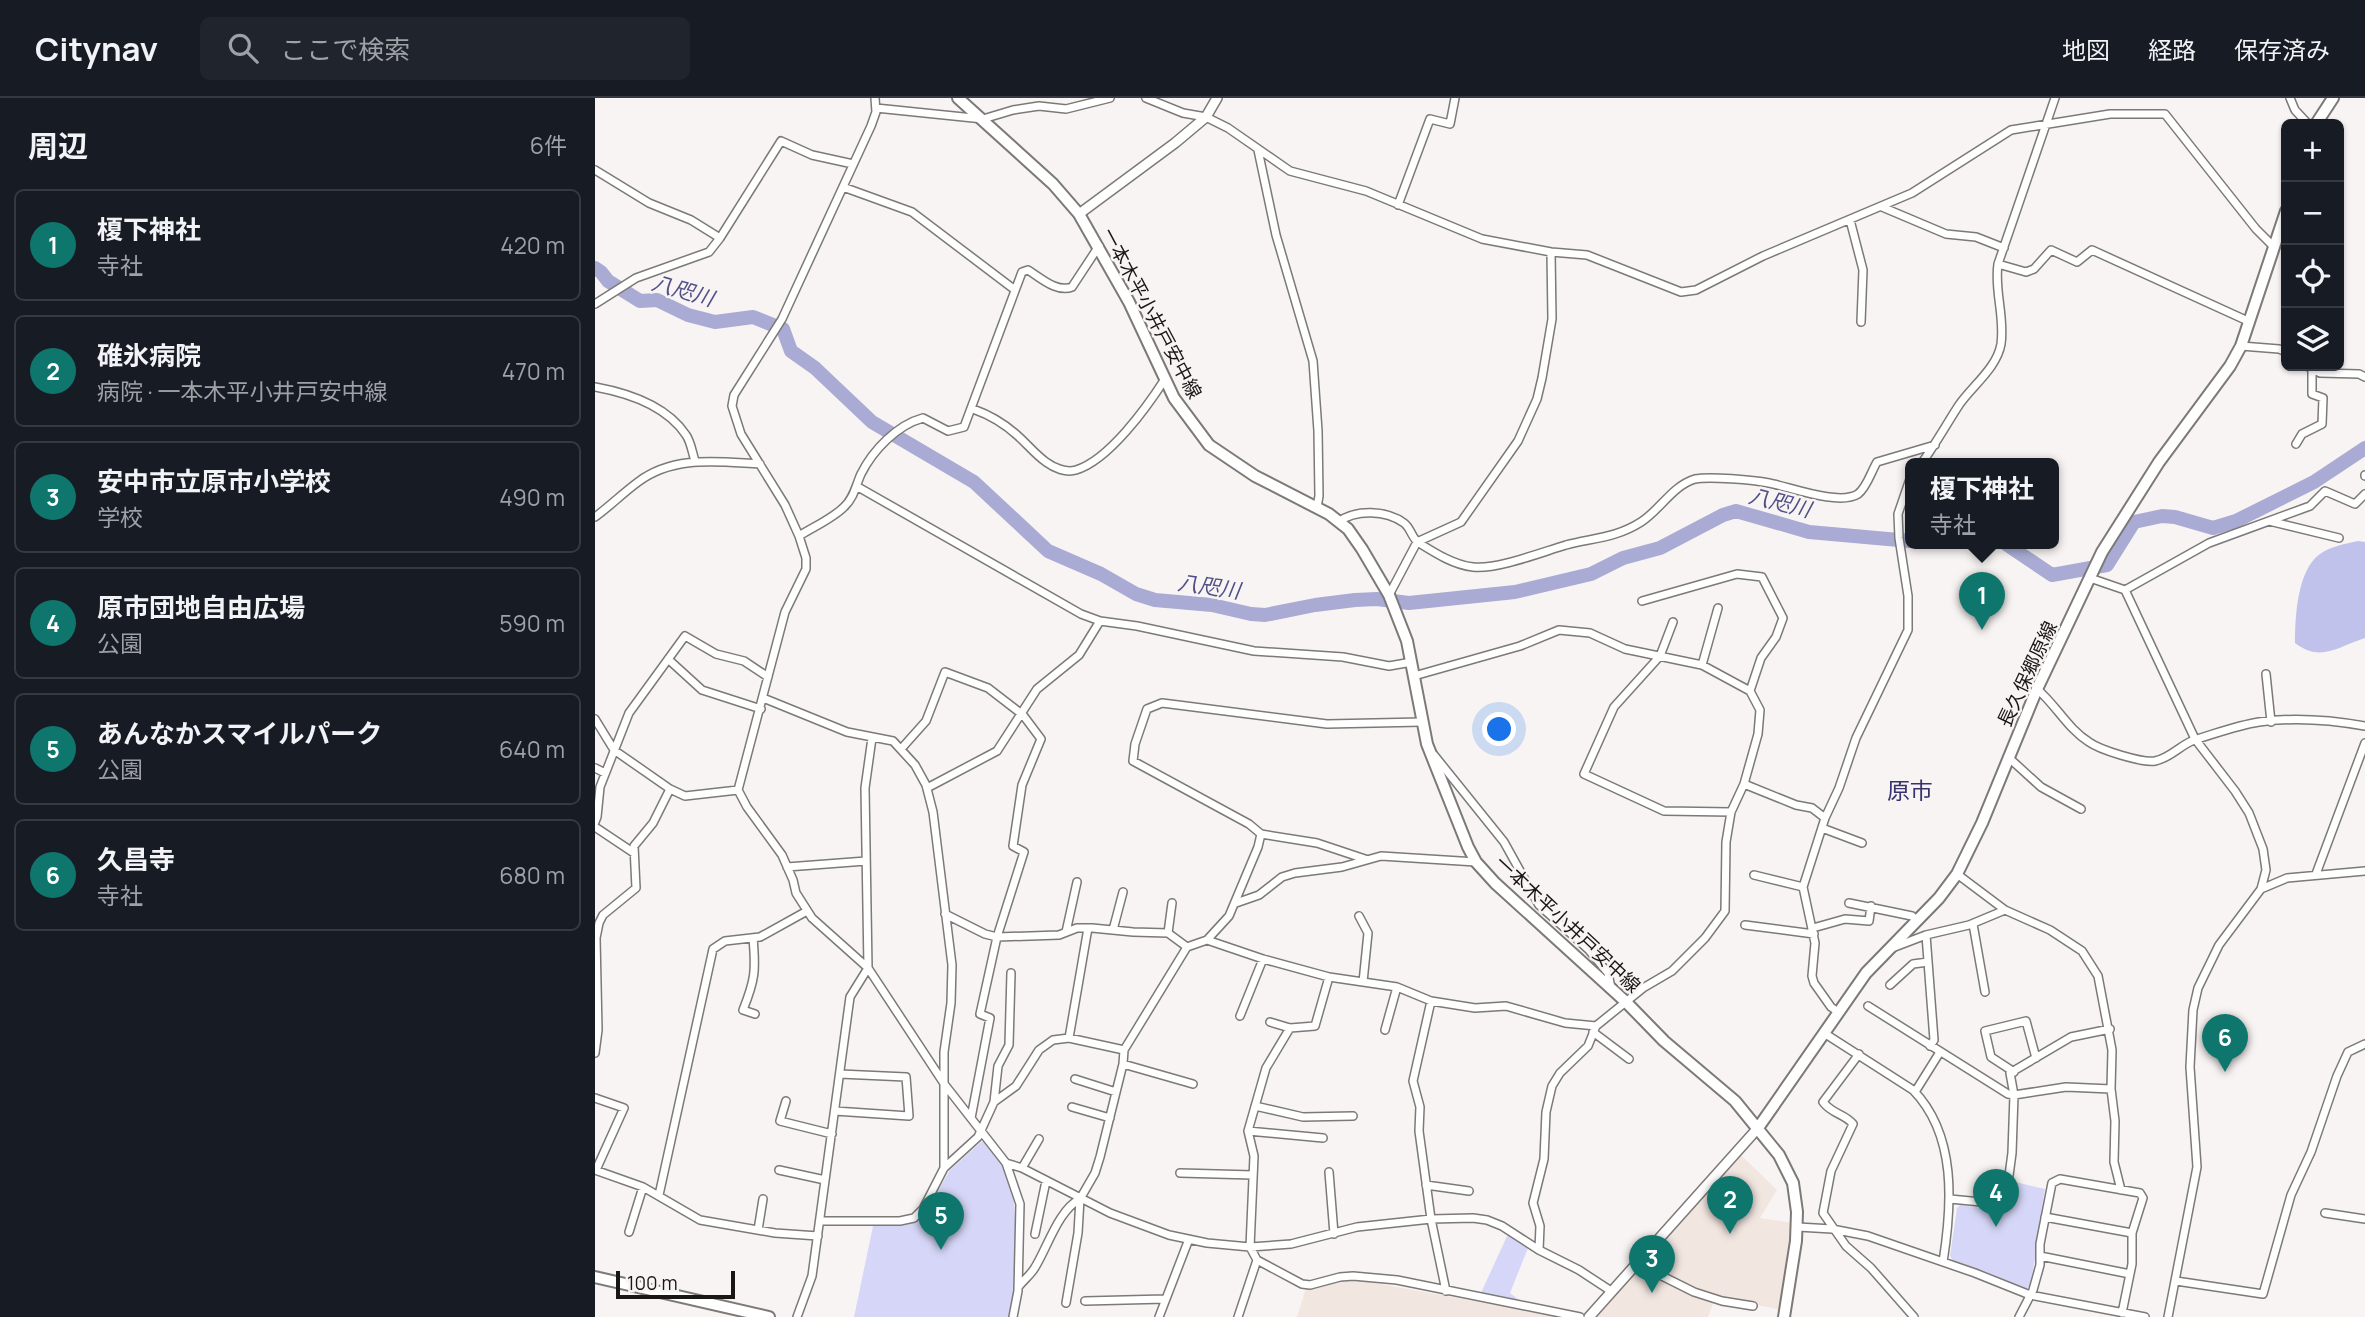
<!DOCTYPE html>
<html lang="ja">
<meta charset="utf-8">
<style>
:root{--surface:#171b24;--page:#20242c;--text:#f1f3f6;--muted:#9ea1a6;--line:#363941;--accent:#0f766e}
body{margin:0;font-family:Manrope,"Noto Sans JP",sans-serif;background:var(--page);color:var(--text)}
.controls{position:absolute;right:21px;top:21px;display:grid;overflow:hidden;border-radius:10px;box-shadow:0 2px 5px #0004}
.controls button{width:63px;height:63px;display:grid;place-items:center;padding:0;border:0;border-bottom:2px solid var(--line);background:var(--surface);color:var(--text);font:35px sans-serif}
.scale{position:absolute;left:21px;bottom:18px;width:119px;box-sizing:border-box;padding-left:7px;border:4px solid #181716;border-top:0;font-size:19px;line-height:24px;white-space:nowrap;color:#181716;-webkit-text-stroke:5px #f8f4f3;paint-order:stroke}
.you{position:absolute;left:905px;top:632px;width:24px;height:24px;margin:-18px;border:5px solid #fff;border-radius:50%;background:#1a73e8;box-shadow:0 0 0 10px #1a73e833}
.badge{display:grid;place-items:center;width:46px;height:46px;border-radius:50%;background:var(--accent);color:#fff;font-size:23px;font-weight:700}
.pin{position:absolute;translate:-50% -58px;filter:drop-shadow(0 2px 4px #0008)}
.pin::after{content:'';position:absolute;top:37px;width:24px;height:21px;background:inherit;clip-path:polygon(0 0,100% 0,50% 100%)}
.popup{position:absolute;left:1310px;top:360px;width:154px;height:91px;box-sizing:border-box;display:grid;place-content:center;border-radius:10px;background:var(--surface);filter:drop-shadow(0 2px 5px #0005);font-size:23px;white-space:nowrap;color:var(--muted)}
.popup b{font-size:26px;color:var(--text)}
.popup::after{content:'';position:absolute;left:50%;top:100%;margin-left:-14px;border:14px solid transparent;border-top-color:var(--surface)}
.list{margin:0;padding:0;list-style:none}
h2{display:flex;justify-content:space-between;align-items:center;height:91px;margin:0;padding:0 28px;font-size:30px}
h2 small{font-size:23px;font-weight:400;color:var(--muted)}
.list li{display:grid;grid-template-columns:46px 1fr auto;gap:21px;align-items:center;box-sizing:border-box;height:112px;margin:0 14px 14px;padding:0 14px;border:2px solid var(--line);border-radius:10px}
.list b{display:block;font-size:26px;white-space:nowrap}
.list p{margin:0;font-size:23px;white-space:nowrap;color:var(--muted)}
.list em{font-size:23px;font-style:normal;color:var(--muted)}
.icon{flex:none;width:38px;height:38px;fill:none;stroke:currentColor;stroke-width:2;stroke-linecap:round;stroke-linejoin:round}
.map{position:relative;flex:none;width:1770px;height:1219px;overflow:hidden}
header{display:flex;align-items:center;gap:42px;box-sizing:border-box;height:98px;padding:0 35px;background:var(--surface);border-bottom:2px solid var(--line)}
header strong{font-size:33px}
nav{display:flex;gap:38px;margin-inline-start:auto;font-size:24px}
.search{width:490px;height:63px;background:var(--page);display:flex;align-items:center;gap:18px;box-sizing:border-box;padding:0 24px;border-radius:10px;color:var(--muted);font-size:26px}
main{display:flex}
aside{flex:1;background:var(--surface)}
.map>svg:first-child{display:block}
.built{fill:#f2e6e1}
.green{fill:#d6d7f8}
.forest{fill:#c1c2ec}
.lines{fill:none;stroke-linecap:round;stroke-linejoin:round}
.river{stroke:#a9abd4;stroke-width:14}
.minor-casing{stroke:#7c7977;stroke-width:10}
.tertiary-casing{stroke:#7c7977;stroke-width:12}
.secondary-casing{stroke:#7c7977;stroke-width:14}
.minor{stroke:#fff;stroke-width:7}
.tertiary{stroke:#fff;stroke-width:9}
.secondary{stroke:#fff;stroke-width:10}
.labels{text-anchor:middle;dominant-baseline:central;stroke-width:5;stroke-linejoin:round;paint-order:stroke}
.street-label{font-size:19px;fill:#181716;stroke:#f8f4f3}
.water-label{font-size:21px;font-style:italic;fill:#515087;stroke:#f8f4f3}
.quarter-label{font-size:23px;fill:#37336f;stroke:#f8f4f3}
</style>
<header>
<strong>Citynav</strong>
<div class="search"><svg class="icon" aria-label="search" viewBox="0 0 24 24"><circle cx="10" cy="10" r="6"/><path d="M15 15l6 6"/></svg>ここで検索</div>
<nav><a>地図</a><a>経路</a><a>保存済み</a></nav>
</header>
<main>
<aside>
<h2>周辺<small>6件</small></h2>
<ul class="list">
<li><span class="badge">1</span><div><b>榎下神社</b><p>寺社</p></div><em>420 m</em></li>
<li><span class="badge">2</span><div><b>碓氷病院</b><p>病院 · 一本木平小井戸安中線</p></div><em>470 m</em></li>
<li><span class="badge">3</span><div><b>安中市立原市小学校</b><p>学校</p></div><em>490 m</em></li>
<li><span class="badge">4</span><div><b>原市団地自由広場</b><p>公園</p></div><em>590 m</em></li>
<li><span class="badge">5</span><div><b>あんなかスマイルパーク</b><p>公園</p></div><em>640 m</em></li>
<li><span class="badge">6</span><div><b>久昌寺</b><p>寺社</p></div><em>680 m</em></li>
</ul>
</aside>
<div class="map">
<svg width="1770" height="1219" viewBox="0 0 1770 1219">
<rect width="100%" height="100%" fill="#f8f4f3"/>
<path class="built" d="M 1145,1056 L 1182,1092 L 1165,1120 L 1198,1125 L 1186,1212 L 1128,1200 L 1099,1192 L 1046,1166 Z
M 1043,1170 L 1119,1203 L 1113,1219 L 999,1219 Z
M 763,1182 L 968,1219 L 702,1219 L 711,1190 L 721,1190 L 743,1183 Z"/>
<path class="green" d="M 390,1043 C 398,1055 409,1066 414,1079 C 424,1101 421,1194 416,1219 L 259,1219 L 278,1128 L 307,1128 L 315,1126 L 329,1116 L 355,1072 L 386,1044 Z
M 1420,1084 L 1450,1091 C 1444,1123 1443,1157 1434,1189 L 1430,1191 L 1358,1163 L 1355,1158 L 1362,1110 L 1365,1107 L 1411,1113 L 1416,1110 Z
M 913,1136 L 933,1150 L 915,1195 L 928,1205 L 885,1197 Z"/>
<path class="forest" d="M 1763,443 L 1770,444 L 1770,540 C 1744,548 1726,565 1700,545 C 1700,520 1702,472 1725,456 C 1736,448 1750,446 1763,443 Z"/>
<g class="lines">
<path class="river" d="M 0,170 L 6,174 L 13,183 L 45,203 L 62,202 L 93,217 L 120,224 L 158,219 L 188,231 L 196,253 L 220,270 L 277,324 L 379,384 L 453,453 L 506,476 L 541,496 L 560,502 L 617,507 L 656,516 L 670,517 L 720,507 L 760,502 L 782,501 L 814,505 L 920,494 L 996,476 L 1028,460 L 1065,450 L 1128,417 L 1141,413 L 1214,434 L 1315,443
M 1411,446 L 1457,477 L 1512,467 L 1539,424 L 1567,418 L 1580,419 L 1618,430 L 1641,423 L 1719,384 L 1770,350"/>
<defs>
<path id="minor" d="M 280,0 L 281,14 L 276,28 L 187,221 L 139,297 L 137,308 L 146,336 L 190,407 L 204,438 L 211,460 L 211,471 L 190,514 L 143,692 L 152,709 L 187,757 L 198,782 L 201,795 L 217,820 L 273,870 L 350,987 L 411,1065 L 425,1106 L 423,1193 L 418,1219
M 551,0 L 588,15 L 611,19 L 633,30 L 695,73 L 771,93 L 887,141 L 956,154 L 992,157 L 1086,194 L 1101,192 L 1168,158 L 1317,95 L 1416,32 L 1515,16 L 1570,16 L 1661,131 L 1679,149
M 1695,0 L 1700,12 L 1713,26
M 281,10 L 388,21 L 418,12 L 444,8 L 471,11 L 515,0
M 663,52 L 681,137 L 718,263 L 723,333 L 724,398 L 722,409
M 0,72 L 54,105 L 96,122 L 125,140
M 248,89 L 317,114 L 420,192
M 803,107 L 835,21 L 855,26 L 860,0
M 1287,109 L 1351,136 L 1381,139 L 1409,150
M 1255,122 L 1268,172 L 1266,224
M 1403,166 L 1431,174 L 1439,171 L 1456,152 L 1482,164 L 1497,152 L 1655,224
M 0,206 L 41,180 L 114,154 L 125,140 L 186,43 L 217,57 L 258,66
M 1646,248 L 1684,251 L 1691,254
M 1712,268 L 1725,275 L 1764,276 L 1770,279
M 0,289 C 33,295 71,307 91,337 C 96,344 97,354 100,363
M 378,311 C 395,317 410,326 423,338 C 432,346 441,357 451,364 C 459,370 471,375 481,372 C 514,362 552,309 570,281
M 1701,346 L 1707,336 L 1727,326 L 1728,300 L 1717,296 L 1717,272
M 1326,366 C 1340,347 1351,327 1364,307 C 1377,288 1402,270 1406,246 C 1410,218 1399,193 1403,166 L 1460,0
M 1770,377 L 1770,378
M 263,389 L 486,516 L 505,523 L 542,528 L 659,553 L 748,559 L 794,568 L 817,564
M 0,419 C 15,408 28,395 43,384 C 79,357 123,364 165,366
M 1674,423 L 1744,440
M 743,424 C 761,411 791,412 809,425 C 816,430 817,441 824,445 C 840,455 859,467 878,469 C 901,472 947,454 971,447 C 998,440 1021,440 1046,424 C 1065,412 1077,388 1100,381 C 1114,378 1159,382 1174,385 C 1195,389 1244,408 1263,396 C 1272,389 1276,374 1282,364 L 1340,347
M 204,438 C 218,429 237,421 249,409 C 259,400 261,387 266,376 C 278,352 302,327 328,320 L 353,333 L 369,329 L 427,174 L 433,172 C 446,180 462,195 477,189 L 504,148
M 1495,480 L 1530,492 L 1600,641 L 1640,693 L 1654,715 L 1668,751 L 1671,772 L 1666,791 L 1624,847 L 1603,890 L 1598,912 L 1595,969 L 1602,1069 L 1573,1219
M 1530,492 L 1614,445 L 1715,408 L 1730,393 L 1760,406 L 1770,396
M 794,497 L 822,444 L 866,424 L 923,343 L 942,301 L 947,280 L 957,221 L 956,154
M 1047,503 L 1142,476 L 1167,479 L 1188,520 L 1181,539 L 1166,560 L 1155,593
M 1078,524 L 1065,558 L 1019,609 L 989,676 L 1069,713 L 1136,714
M 73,561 L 107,592 L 166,611
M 1107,567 L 1123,510
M 1671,576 L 1676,624
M 819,578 L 925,548 L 964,532 L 995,535 L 1030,551 L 1107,567 L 1155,593 L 1165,612 L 1163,636 L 1149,686 L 1136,714 L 1131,744 L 1130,813 L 1110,840 L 1077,873 L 1048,890 L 1001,928 L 993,948 L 965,975 L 957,988 L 951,1014 L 949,1061 L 938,1105 L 945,1128 L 944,1152
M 1442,591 C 1461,607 1473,631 1494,644 C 1505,652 1547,665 1560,663 C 1576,660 1587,645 1602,641 C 1622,635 1644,627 1664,624 C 1699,619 1736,622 1770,628
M 168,600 L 252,634 L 298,643 L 320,667 L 331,687 L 338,714 L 357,867 L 356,905 L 349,954 L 349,1070
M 0,621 L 19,652 L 75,691 L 90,698 L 143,692
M 306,651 L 331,623 L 350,574 L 393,590 L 428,617 L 446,641 L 427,687 L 418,748 L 429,754 L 402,839 L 385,916 L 395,920 L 376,1020
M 839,657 L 909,744 L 944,807 L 994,852 L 1013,875 L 1016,890
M 1413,659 L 1446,689 L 1486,711
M 0,670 L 10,675
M 1149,686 L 1201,707 L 1217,710 L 1230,720
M 332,690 L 402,653 L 442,591 L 484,557 L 505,523
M 0,724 L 2,719 L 5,689 L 34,615 L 90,538 L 121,556 L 149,563 L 173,579
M 0,729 L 39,755
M 1227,730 L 1267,745
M 666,736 L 722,745 L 770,761
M 192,769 L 271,763
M 1362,776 L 1410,812
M 1721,776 L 1770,645
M 1159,777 L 1208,789
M 1666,791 L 1692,780 L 1770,773
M 641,805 L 664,797 L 687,779 L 700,775 L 747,769 L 786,758 L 881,764
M 1254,805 L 1317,818 L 1322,823
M 350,816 L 390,836 L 402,839 L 464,837 L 482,830 L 497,830 L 538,834 L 573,835 L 592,849
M 764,818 L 773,835 L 768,884
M 1378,826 L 1390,894
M 1150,827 L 1219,836
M 1218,830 L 1250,821 L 1274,823 L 1276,808
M 518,832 L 528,794
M 471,834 L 482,784
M 573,835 L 577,805
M 1331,837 L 1339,942 L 1335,948
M 158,840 C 161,873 160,882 148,912 L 160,916
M 612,842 L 668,861 L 734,879 L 802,889 L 836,903 L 880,910 L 911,908 L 970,925 L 1001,928
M 1297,850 L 1331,837 L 1374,827 L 1410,812 L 1455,832 L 1487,853 L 1503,878 L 1517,952 L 1516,991 L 1520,1023 L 1519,1064 L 1526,1092
M 1295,887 L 1318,866 L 1333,864
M 836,903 L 818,983 L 825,1009 L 824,1033 L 836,1121 L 851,1193
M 1273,908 L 1413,996 L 1419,997
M 1243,914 L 1236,909 L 1219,885 L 1217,878 L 1220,845 L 1208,789 L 1230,720 L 1244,690 L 1261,640 L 1313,532 L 1313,498 L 1304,440 L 1303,416 L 1315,381
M 645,918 L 668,861
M 675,924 L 695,930 L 720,928 L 734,879
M 695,930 L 671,970 L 653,1033 L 659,1058 L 655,1149 L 662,1162 L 707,1186 L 715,1187 L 745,1179 L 758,1178 L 802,1182 L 985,1219
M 790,932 L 802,889
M 998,934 L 1034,961
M 1229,935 L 1318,992 C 1362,1037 1357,1107 1348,1164
M 474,940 L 493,830
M 0,955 L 3,932 L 1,840 L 4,825 L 8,817 L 41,790 L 39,748 L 58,725 L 75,691
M 1264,956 L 1228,1004 C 1238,1017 1249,1015 1258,1026 L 1236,1073 L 1228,1115 L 1251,1148 L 1276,1170 L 1319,1219
M 528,966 L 598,986
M 1419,974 L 1396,959 L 1390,933 L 1431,923 L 1441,960
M 480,981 L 521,994
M 1320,994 L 1345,954
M 1419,997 L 1415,975 L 1476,939 L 1515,931
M 0,1000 L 29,1010 L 1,1072
M 191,1003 L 185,1023 L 237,1036
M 399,1004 L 403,968 L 414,947 L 416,875
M 660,1008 L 708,1019 L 758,1018
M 477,1009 L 515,1020
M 240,1013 L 314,1018 L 311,979 L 245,976
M 653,1033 L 728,1040
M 411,1065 L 427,1070 L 515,1115 L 574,1137 L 612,1145 L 655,1149 L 696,1146 L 762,1129 L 836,1121 L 878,1120 L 892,1122 L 907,1128 L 944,1152 L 984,1172 L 1016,1193
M 427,1070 L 444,1041
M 0,1072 L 48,1089 L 105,1122 L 180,1135 L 223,1138
M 184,1072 L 230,1082
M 734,1074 L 739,1136
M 585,1075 L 658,1077
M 831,1087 L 874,1093
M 64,1097 L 118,851 L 130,843 L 165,839 L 212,813
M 1355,1101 L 1407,1106 L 1411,1100 L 1417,1055 L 1419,997 L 1471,989 L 1516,991
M 1730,1115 L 1770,1121
M 1450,1119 L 1537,1135
M 225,1123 L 305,1123 L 319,1120 L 328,1111 L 349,1070 L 383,1039 L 399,1004 L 421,988 L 444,952 L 458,942 L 474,940 L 529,952
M 1203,1129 L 1237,1131 L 1273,1138 L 1380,1175 L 1435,1197 L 1550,1219
M 163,1132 L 168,1101
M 34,1134 L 48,1089
M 440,1136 L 451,1083
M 1445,1158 L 1535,1176
M 1041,1165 L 1099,1194 L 1127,1203 L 1158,1208
M 1581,1183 L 1668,1196 L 1696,1097 L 1716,1054 L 1742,978 L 1753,954 L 1770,946
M 424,1188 C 429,1182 435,1177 439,1171 C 452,1151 463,1112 485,1101
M 490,1203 L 570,1201
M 471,1205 L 483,1135 L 485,1101 L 500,1075 L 505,1059 L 528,966 L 529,952 L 592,849 L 612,842 L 634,818 L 663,749 L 666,736 L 654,726 L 538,663 L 540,646 L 552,611 L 567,605 L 583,607 L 732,626 L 827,624
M 202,1219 L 217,1178 L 255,899 L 273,870 L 270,690 L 277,640
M 564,1219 L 594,1141
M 643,1219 L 662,1162
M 1424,1219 L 1438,1192 L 1445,1167 L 1445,1146 L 1457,1085 L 1465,1081 L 1545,1095 L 1548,1100 L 1537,1135 L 1537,1166 L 1527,1215"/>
<path id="tertiary" d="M 484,116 L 580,45 L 611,19 L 622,0
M 994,1219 L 1163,1030"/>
<path id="secondary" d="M 363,0 L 458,86 L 484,116 L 534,204 L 579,300 L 614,347 L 660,378 L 734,416 L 753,431 L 767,451 L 794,497 L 812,543 L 832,646 L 873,749 L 881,764 L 900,785 L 1031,904 L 1069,943 L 1140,1003 L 1184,1057 L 1198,1085 L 1202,1114 L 1201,1143 L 1189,1219
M 1721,26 L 1738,0
M 1163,1030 L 1271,875 L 1344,800 L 1362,776 L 1387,725 L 1442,591 L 1507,454 L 1564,364 L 1635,268 L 1646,248 L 1691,113
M 0,1179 L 174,1219"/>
</defs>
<use href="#minor" class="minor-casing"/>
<use href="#tertiary" class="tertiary-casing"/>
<use href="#secondary" class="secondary-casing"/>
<use href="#minor" class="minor"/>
<use href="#tertiary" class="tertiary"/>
<use href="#secondary" class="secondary"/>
</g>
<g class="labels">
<g class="street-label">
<text transform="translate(557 215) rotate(62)">一本木平小井戸安中線</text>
<text transform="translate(1432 576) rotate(-65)">長久保郷原線</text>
<text transform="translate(973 826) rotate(43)">一本木平小井戸安中線</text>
</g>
<g class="water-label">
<text transform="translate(88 192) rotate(16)">八咫川</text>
<text transform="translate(1185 404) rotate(14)">八咫川</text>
<text transform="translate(614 488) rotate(8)">八咫川</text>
</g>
<g class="quarter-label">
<text x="1315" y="692">原市</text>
</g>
</g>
</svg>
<div class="controls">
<button>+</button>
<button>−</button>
<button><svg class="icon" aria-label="locate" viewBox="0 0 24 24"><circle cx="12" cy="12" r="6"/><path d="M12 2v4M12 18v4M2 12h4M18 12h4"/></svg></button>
<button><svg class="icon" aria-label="layers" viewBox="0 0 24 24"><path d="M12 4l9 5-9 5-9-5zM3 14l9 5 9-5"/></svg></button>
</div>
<div class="scale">100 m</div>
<div class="you"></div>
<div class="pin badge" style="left:1387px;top:532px">1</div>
<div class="popup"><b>榎下神社</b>寺社</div>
<div class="pin badge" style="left:1135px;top:1136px">2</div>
<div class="pin badge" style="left:1057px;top:1195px">3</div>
<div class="pin badge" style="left:1401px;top:1129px">4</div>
<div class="pin badge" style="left:346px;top:1152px">5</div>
<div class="pin badge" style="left:1630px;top:974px">6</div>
</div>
</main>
